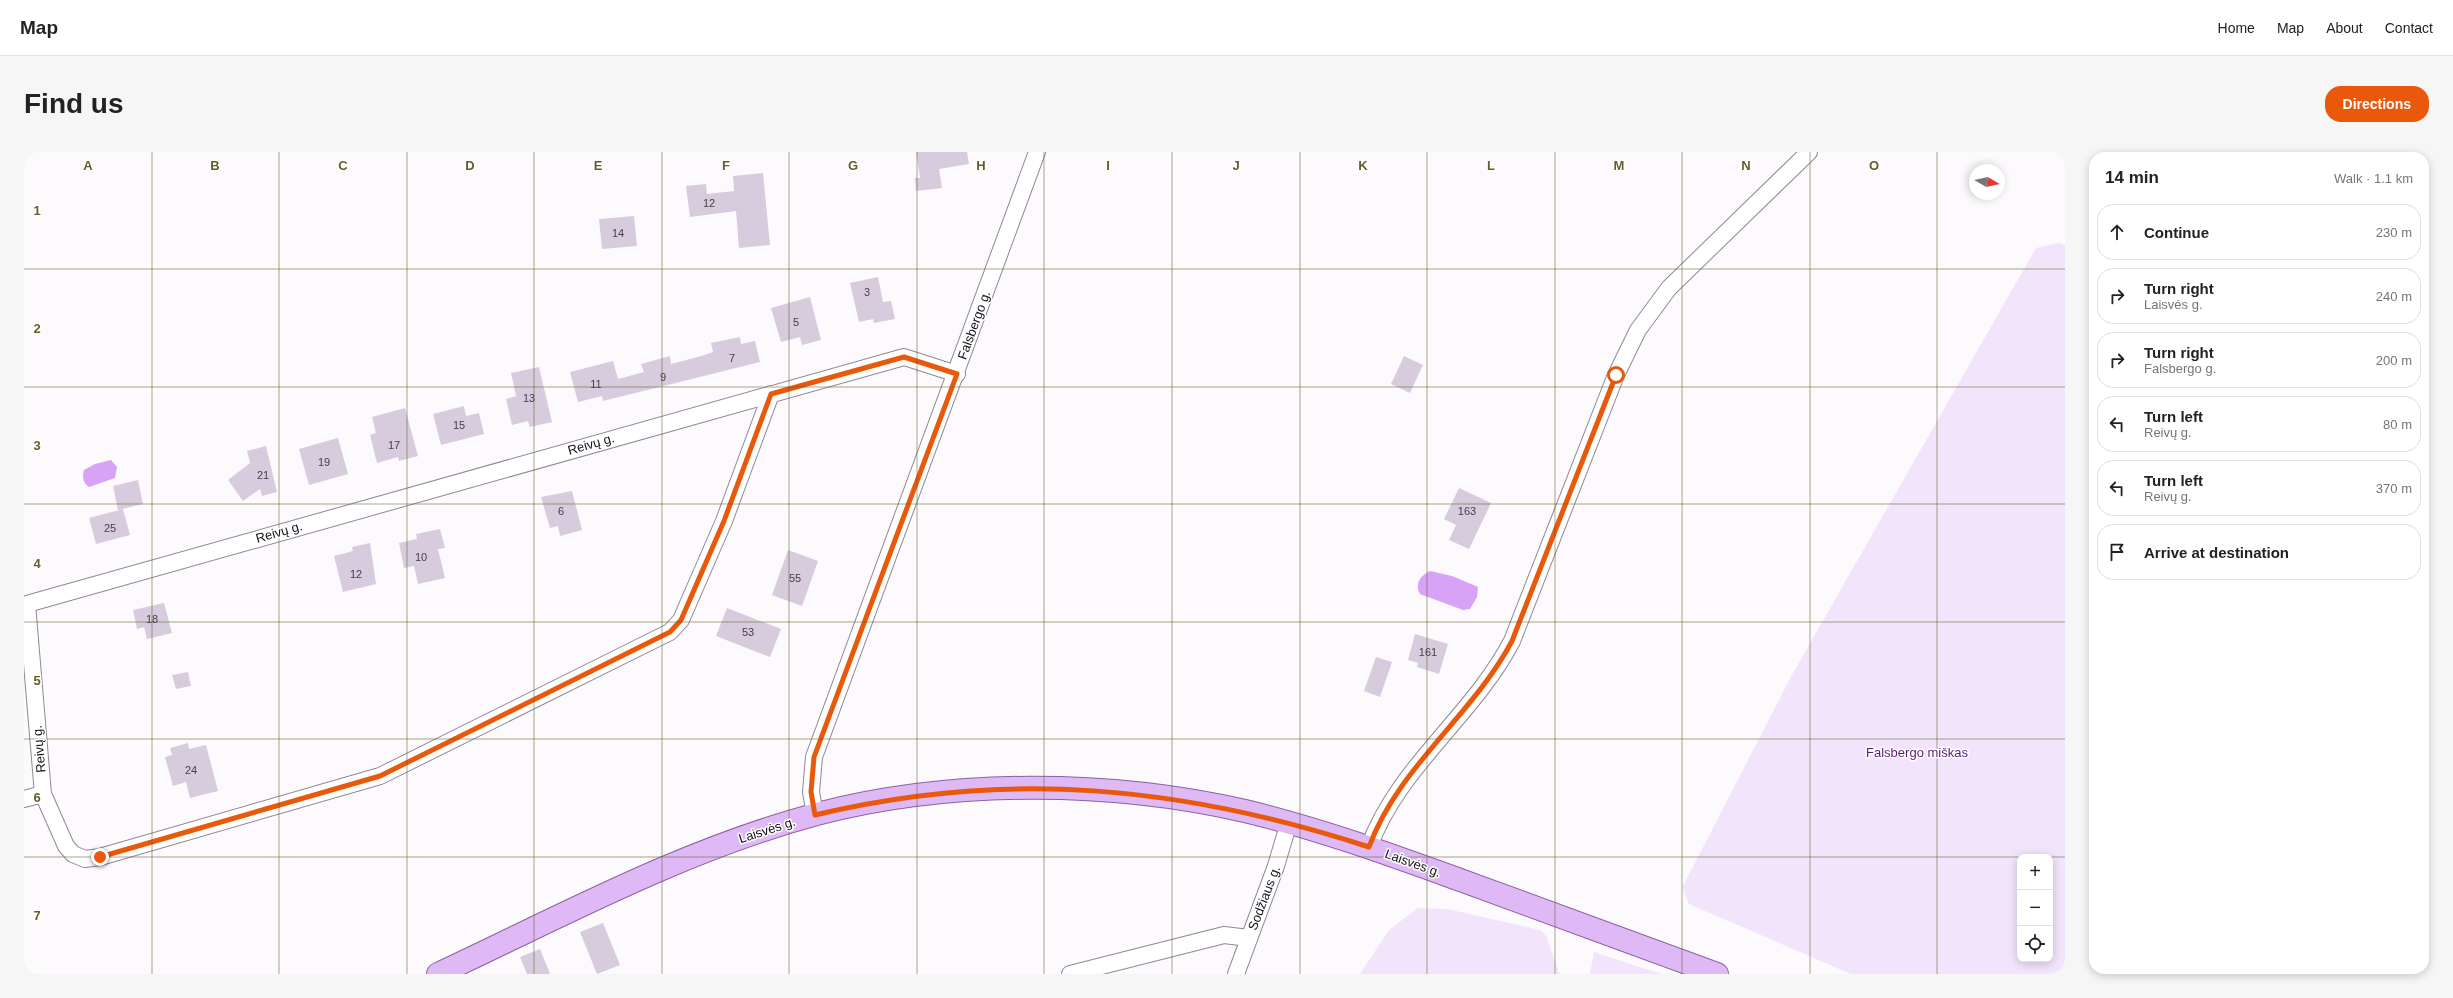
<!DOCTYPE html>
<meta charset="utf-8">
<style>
:root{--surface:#fff;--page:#f6f6f6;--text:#222;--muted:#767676;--line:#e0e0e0;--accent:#ea580c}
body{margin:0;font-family:Helvetica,sans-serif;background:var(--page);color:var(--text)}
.controls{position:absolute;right:12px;bottom:12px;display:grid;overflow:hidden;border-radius:8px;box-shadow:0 2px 10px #0003}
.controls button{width:36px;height:36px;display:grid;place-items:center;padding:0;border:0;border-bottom:1px solid var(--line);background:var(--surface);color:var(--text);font:20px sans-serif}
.compass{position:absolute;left:1945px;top:12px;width:36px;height:36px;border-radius:50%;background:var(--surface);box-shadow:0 2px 10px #0003;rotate:99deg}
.stop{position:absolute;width:12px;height:12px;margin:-9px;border:3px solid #ea580c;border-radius:50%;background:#fff}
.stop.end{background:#ea580c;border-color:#fff;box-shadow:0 1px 4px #0008}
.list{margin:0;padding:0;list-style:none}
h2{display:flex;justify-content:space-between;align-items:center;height:52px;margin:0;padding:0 16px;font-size:17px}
h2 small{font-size:13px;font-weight:400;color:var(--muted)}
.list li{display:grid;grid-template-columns:26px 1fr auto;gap:12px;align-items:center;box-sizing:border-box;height:56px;margin:0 8px 8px;padding:0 8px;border:1px solid var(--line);border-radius:16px}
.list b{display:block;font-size:15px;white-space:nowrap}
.list p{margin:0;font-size:13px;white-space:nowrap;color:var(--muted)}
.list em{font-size:13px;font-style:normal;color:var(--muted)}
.icon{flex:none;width:22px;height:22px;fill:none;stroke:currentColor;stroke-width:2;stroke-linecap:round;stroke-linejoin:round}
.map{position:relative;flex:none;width:2041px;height:822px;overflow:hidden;border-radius:16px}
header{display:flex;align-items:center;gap:24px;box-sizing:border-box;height:56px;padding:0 20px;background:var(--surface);border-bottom:1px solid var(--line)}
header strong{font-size:19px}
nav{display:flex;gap:22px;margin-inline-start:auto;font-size:14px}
.intro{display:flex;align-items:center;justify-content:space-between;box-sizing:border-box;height:96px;padding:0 24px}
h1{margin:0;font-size:28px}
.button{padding:10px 18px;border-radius:16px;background:var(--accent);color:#fff;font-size:14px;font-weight:700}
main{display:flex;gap:24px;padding:0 24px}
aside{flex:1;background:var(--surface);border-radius:16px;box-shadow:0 2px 10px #0003}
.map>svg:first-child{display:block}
.green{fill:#f2e4fa;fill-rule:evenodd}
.water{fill:#d8a3f7}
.building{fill:#d6ccdd}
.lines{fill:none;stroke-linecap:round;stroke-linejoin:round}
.minor-casing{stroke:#918797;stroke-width:18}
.primary-casing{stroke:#8b61a3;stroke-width:24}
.minor{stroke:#fff;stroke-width:16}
.primary{stroke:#dfb9f5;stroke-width:22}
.route{stroke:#ea580c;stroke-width:5}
.grid{fill:none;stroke:#645e2a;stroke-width:1;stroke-opacity:0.55}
.labels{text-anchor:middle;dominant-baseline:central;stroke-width:3;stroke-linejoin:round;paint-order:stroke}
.number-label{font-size:11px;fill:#464049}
.street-label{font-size:13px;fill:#161218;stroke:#fff}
.park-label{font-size:13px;fill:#5c1a7b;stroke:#fff}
.grid-label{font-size:13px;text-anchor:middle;font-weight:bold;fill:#645e2a;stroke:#fff;stroke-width:3;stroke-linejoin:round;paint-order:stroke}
</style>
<header>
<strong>Map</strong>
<nav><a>Home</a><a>Map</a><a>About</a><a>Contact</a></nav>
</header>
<div class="intro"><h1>Find us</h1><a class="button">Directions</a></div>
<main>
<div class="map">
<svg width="2041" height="822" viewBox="0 0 2041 822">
<rect width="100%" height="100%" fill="#fcfafd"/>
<path class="green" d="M 2035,91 L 2041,93 L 2041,822 L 1827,822 L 1665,752 L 1658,736 L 1769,521 L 2012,96 ZM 1996,705 L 2026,705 L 2026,807 L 1996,807 Z
M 1394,756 L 1423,757 L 1516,778 L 1522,784 L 1536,822 L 1336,822 L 1365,778 Z
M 1570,800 L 1637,822 L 1566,822 Z"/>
<path class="water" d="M 87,308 L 93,315 L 91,326 L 65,335 C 59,331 58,325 60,318 L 71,312 Z
M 1406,419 L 1428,424 L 1454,435 L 1453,445 L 1446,457 L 1439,458 L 1396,442 C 1390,432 1397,423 1406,419 Z"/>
<path class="building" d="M 892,0 L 943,0 L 945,12 L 915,17 L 918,36 L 892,39 L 891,26 L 896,26 Z
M 739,21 L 746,93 L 715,96 L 712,59 L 666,65 L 662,34 L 682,32 L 683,42 L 710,39 L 709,24 Z
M 610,64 L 613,94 L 578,97 L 575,67 Z
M 854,125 L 859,150 L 867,149 L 871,167 L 850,171 L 849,167 L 835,170 L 826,131 Z
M 786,145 L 797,188 L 778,193 L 776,185 L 757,190 L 747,156 Z
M 716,185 L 717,192 L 731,189 L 736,210 L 579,249 L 578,244 L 554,250 L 546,220 L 589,209 L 594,227 L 620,220 L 617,212 L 646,204 L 647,212 L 681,203 L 689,200 L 687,191 Z
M 1380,204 L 1399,213 L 1386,241 L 1367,232 Z
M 515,215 L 528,270 L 506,275 L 504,269 L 488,273 L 482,247 L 492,244 L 487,221 Z
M 440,254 L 442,264 L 455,261 L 460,282 L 417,293 L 409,262 Z
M 381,256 L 394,304 L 375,309 L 374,305 L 353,311 L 346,283 L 352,281 L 348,265 Z
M 314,286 L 324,322 L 285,333 L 275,297 Z
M 242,294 L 253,340 L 238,344 L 236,337 L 219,349 L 204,328 L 226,311 L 223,299 Z
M 114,328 L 119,352 L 94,358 L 89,334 Z
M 1435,336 L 1467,351 L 1445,397 L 1425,388 L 1432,373 L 1420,367 Z
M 548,339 L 558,378 L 536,384 L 534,374 L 526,376 L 517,345 Z
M 99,357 L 106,383 L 72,392 L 65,366 Z
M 416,377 L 421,396 L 414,397 L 421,426 L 394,432 L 390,414 L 380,416 L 375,391 L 393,387 L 392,382 Z
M 346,391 L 352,432 L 319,440 L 310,404 L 329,399 L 328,395 Z
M 764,398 L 794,409 L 778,454 L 748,443 Z
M 140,451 L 148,481 L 123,487 L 120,475 L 113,477 L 109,458 Z
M 703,456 L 757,477 L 746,505 L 692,484 Z
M 1391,482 L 1424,492 L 1415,522 L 1393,515 L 1394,511 L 1384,508 Z
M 1352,505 L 1368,510 L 1356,545 L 1340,539 Z
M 164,520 L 167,534 L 152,537 L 148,523 Z
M 164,591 L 165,597 L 182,593 L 194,639 L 166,646 L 162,630 L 149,634 L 141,605 L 148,603 L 146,596 Z
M 579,771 L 596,813 L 573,822 L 556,780 Z
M 516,797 L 526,822 L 503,822 L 496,805 Z"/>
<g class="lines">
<defs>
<path id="minor" d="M 747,242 L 700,369 L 657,468 L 646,480 L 356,624 L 76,705 L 61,707 L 49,702 L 42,694 L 19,642 L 3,452 L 880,205 L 933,222
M 0,647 L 19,642
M 791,663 L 787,640 L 790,605 L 1013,0
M 1345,695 C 1374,615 1449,564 1488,489 L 1592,223 L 1614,178 L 1645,136 L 1785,0
M 1046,822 L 1200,783 L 1225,786
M 1212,822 L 1252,714 L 1265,670"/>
<path id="primary" d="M 414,822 C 538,764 659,698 793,662 C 928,627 1085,628 1221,659 C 1296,677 1367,703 1439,729 C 1524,760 1608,791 1693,822"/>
</defs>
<use href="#minor" class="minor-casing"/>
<use href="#primary" class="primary-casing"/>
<use href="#minor" class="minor"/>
<use href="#primary" class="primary"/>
</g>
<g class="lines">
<path class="route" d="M 76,705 L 356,624 L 646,480 L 657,468 L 700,369 L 747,242 L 880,205 L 933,222 L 790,605 L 787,640 L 791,663 C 983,617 1158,634 1345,695 C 1374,615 1449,563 1488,489 L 1592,223"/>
</g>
<path class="grid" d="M 128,0 L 128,822M 255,0 L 255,822M 383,0 L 383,822M 510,0 L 510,822M 638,0 L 638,822M 765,0 L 765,822M 893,0 L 893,822M 1020,0 L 1020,822M 1148,0 L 1148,822M 1276,0 L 1276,822M 1403,0 L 1403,822M 1531,0 L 1531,822M 1658,0 L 1658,822M 1786,0 L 1786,822M 1913,0 L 1913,822M 0,117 L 2041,117M 0,235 L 2041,235M 0,352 L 2041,352M 0,470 L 2041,470M 0,587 L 2041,587M 0,705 L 2041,705"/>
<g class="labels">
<g class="number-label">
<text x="685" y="51">12</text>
<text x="594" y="81">14</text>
<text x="843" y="140">3</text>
<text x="772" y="170">5</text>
<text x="708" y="206">7</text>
<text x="639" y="225">9</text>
<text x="572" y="232">11</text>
<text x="505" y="246">13</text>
<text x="435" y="273">15</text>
<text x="370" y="293">17</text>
<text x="300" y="310">19</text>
<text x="239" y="323">21</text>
<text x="537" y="359">6</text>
<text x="1443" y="359">163</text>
<text x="86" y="376">25</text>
<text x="397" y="405">10</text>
<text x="332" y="422">12</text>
<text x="771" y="426">55</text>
<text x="128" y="467">18</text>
<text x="724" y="480">53</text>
<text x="1404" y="500">161</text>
<text x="167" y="618">24</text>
</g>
<g class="street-label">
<text transform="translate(950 173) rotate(-70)">Falsbergo g.</text>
<text transform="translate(567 292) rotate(-16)">Reivų g.</text>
<text transform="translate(255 380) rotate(-16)">Reivų g.</text>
<text transform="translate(15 597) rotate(-95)">Reivų g.</text>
<text transform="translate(743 678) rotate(-18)">Laisvės g.</text>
<text transform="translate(1389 711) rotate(20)">Laisvės g.</text>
<text transform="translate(1240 746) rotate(-69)">Sodžiaus g.</text>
</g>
<g class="park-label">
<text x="1893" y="600">Falsbergo miškas</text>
</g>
</g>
<g class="grid-label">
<text x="64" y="18">A</text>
<text x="191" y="18">B</text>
<text x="319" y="18">C</text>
<text x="446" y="18">D</text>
<text x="574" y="18">E</text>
<text x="702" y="18">F</text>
<text x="829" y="18">G</text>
<text x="957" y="18">H</text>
<text x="1084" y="18">I</text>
<text x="1212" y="18">J</text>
<text x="1339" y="18">K</text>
<text x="1467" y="18">L</text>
<text x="1595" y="18">M</text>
<text x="1722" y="18">N</text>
<text x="1850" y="18">O</text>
<text x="13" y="63">1</text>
<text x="13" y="181">2</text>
<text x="13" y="298">3</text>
<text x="13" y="416">4</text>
<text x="13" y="533">5</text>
<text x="13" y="650">6</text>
<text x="13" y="768">7</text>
</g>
</svg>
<div class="controls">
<button>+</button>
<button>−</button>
<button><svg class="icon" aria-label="locate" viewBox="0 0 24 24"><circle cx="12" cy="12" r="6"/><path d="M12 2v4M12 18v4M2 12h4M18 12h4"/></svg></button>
</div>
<svg class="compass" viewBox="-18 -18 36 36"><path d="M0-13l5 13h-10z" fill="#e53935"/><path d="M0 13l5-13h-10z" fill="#767676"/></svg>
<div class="stop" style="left:1592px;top:223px"></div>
<div class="stop end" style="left:76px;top:705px"></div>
</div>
<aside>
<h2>14 min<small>Walk · 1.1 km</small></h2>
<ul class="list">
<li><svg class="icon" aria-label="ahead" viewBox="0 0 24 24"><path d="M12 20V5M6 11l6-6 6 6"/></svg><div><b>Continue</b></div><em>230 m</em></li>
<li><svg class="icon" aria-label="right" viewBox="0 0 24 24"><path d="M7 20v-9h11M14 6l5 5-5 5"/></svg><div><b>Turn right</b><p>Laisvės g.</p></div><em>240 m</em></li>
<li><svg class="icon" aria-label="right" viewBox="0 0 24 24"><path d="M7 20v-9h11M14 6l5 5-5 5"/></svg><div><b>Turn right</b><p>Falsbergo g.</p></div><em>200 m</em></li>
<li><svg class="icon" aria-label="left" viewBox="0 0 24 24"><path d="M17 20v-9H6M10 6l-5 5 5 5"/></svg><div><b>Turn left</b><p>Reivų g.</p></div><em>80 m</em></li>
<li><svg class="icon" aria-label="left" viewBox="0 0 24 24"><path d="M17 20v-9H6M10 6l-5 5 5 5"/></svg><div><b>Turn left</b><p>Reivų g.</p></div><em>370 m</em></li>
<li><svg class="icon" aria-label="arrive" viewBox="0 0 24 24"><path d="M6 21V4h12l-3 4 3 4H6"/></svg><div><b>Arrive at destination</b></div></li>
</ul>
</aside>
</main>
